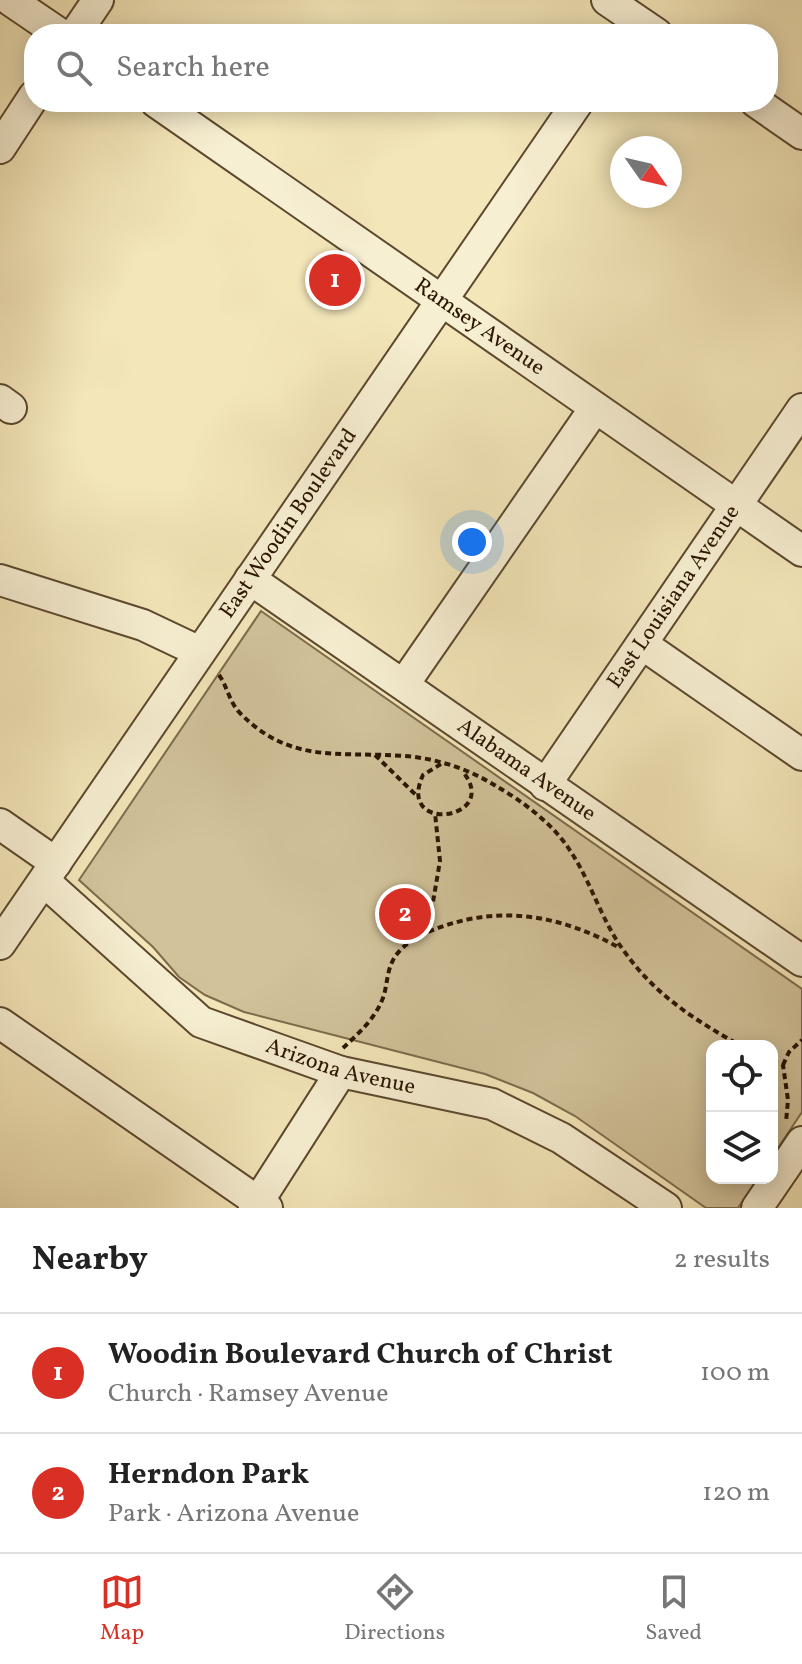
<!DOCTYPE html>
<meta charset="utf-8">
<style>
:root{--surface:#fff;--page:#f2f2f2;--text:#222;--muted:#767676;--line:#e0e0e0;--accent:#d93025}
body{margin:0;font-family:Vollkorn,serif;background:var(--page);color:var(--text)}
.controls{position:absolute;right:24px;bottom:24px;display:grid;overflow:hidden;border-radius:16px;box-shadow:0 4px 20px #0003}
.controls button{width:72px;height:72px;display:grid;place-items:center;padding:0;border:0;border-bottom:2px solid var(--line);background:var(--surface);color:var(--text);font:40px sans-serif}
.compass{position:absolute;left:610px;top:136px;width:72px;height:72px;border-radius:50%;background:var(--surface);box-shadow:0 4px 20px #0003;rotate:124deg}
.you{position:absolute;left:472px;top:542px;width:28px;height:28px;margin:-20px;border:6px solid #fff;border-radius:50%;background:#1a73e8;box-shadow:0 0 0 12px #1a73e833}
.badge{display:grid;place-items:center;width:52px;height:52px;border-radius:50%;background:var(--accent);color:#fff;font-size:26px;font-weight:700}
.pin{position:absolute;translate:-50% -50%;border:4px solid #fff;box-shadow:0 2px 8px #0006}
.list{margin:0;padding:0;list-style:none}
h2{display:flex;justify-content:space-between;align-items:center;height:104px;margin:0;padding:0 32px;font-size:34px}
h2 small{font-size:26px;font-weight:400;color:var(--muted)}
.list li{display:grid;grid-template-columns:52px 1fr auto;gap:24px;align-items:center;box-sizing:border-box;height:120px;padding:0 32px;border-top:2px solid var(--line)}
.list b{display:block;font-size:30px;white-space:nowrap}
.list p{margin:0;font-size:26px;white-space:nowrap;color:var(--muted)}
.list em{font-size:26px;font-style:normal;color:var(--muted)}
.icon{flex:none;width:44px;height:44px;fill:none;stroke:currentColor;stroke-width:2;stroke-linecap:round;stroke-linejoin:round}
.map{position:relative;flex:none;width:802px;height:1208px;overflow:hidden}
.search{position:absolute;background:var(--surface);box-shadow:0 4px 20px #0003;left:24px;right:24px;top:24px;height:88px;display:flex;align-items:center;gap:20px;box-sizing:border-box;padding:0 28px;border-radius:32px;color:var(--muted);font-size:30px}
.sheet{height:344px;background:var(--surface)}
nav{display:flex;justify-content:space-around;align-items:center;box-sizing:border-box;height:112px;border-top:2px solid var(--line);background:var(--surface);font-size:22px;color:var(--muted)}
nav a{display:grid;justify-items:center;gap:4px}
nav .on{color:var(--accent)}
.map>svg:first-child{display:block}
.green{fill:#d1c29a;stroke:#7e6b4d;stroke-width:2}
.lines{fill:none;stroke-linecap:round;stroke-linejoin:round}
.minor-casing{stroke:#5c482e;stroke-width:34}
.path{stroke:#2a1400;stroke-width:4;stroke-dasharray:6 4;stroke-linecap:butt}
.minor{stroke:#f7efd2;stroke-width:30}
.labels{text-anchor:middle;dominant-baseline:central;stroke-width:6;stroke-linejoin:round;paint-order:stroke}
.street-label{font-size:22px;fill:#2a1400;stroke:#f7efd2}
</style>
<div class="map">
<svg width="802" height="1208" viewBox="0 0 802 1208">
<rect width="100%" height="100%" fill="#f3e6b9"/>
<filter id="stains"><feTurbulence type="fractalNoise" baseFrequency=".0025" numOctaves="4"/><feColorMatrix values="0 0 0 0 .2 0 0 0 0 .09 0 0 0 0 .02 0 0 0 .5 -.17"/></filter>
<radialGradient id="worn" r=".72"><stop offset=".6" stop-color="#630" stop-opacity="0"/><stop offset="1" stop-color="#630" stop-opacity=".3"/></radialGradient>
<path class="green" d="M 261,611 L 802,989 L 802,1112 L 772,1157 L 772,1046 L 712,1046 L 712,1178 L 758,1178 L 738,1208 L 706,1208 L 575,1116 L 533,1093 L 485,1074 L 244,1012 L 205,995 L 179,977 L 153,947 L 79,880 Z"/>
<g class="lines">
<defs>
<g id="minor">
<path d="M 10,0 L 60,34"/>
<path d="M 607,0 L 657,34"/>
<path d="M 75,34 L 98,0"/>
<path id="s1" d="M 156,102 L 802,551"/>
<path d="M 756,102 L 802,134"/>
<path d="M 0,148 L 34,96"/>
<path d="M 0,400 L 11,408"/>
<path id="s2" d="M 250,579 L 802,961"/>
<path d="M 0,580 L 143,625 L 200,652"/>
<path d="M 642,644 L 802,755"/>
<path d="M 404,684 L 595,408"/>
<path id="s3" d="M 545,785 L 802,409"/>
<path d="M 0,824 L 56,863"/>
<path id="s4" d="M 44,881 L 201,1022 L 341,1072 L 492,1104 L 561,1138 L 666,1208"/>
<path id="s5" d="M 0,944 L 578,102"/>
<path d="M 0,1023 L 267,1208"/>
<path d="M 254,1208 L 341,1072"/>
<path d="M 757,1208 L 802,1142"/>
</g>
</defs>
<use href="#minor" class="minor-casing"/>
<path class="path" d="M 219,675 C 227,686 229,701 239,712 C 290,765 339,751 404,756 C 435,758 469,769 496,786 C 522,801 552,823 569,849 C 591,881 601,920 624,951 C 655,995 695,1020 741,1046
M 375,755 L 419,798
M 441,764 L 423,775 C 395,835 502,820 463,772
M 428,931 L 440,861 L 435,813
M 343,1048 C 359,1033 377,1017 384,995 C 388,980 387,967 397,954 C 408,940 426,932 444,926 C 506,905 564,917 620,948
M 772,1061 L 783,1065 L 788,1100 L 786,1122
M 783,1065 L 789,1052 L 802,1040"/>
<use href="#minor" class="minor"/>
</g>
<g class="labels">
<g class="street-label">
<text stroke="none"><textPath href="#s1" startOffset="394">Ramsey Avenue</textPath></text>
<text stroke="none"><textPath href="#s5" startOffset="510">East Woodin Boulevard</textPath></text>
<text stroke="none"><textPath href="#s3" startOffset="228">East Louisiana Avenue</textPath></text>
<text stroke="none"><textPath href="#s2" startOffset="336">Alabama Avenue</textPath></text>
<text stroke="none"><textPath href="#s4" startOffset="358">Arizona Avenue</textPath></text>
</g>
</g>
<rect width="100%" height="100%" filter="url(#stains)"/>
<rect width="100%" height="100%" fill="url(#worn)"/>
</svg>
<div class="controls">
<button><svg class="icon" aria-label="locate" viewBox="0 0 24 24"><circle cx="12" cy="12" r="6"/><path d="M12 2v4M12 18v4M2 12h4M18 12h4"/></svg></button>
<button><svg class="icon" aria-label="layers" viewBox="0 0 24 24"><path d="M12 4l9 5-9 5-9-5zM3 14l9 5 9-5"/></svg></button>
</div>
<svg class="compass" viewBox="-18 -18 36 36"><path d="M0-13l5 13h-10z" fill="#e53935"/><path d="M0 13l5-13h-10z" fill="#767676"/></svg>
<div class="you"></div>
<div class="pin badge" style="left:335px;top:280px">1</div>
<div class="pin badge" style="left:405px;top:914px">2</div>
<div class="search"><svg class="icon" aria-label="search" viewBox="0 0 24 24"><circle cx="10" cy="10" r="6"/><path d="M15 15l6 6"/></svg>Search here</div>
</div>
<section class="sheet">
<h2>Nearby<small>2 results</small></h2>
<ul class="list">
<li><span class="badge">1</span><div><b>Woodin Boulevard Church of Christ</b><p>Church · Ramsey Avenue</p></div><em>100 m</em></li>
<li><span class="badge">2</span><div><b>Herndon Park</b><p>Park · Arizona Avenue</p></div><em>120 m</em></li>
</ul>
</section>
<nav>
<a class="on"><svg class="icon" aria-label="map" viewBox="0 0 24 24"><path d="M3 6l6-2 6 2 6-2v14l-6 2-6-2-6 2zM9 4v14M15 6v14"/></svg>Map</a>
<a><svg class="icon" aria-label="directions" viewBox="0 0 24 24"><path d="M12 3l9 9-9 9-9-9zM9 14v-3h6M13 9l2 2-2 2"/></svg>Directions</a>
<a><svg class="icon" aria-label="saved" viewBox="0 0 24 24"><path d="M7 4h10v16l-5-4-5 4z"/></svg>Saved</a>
</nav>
